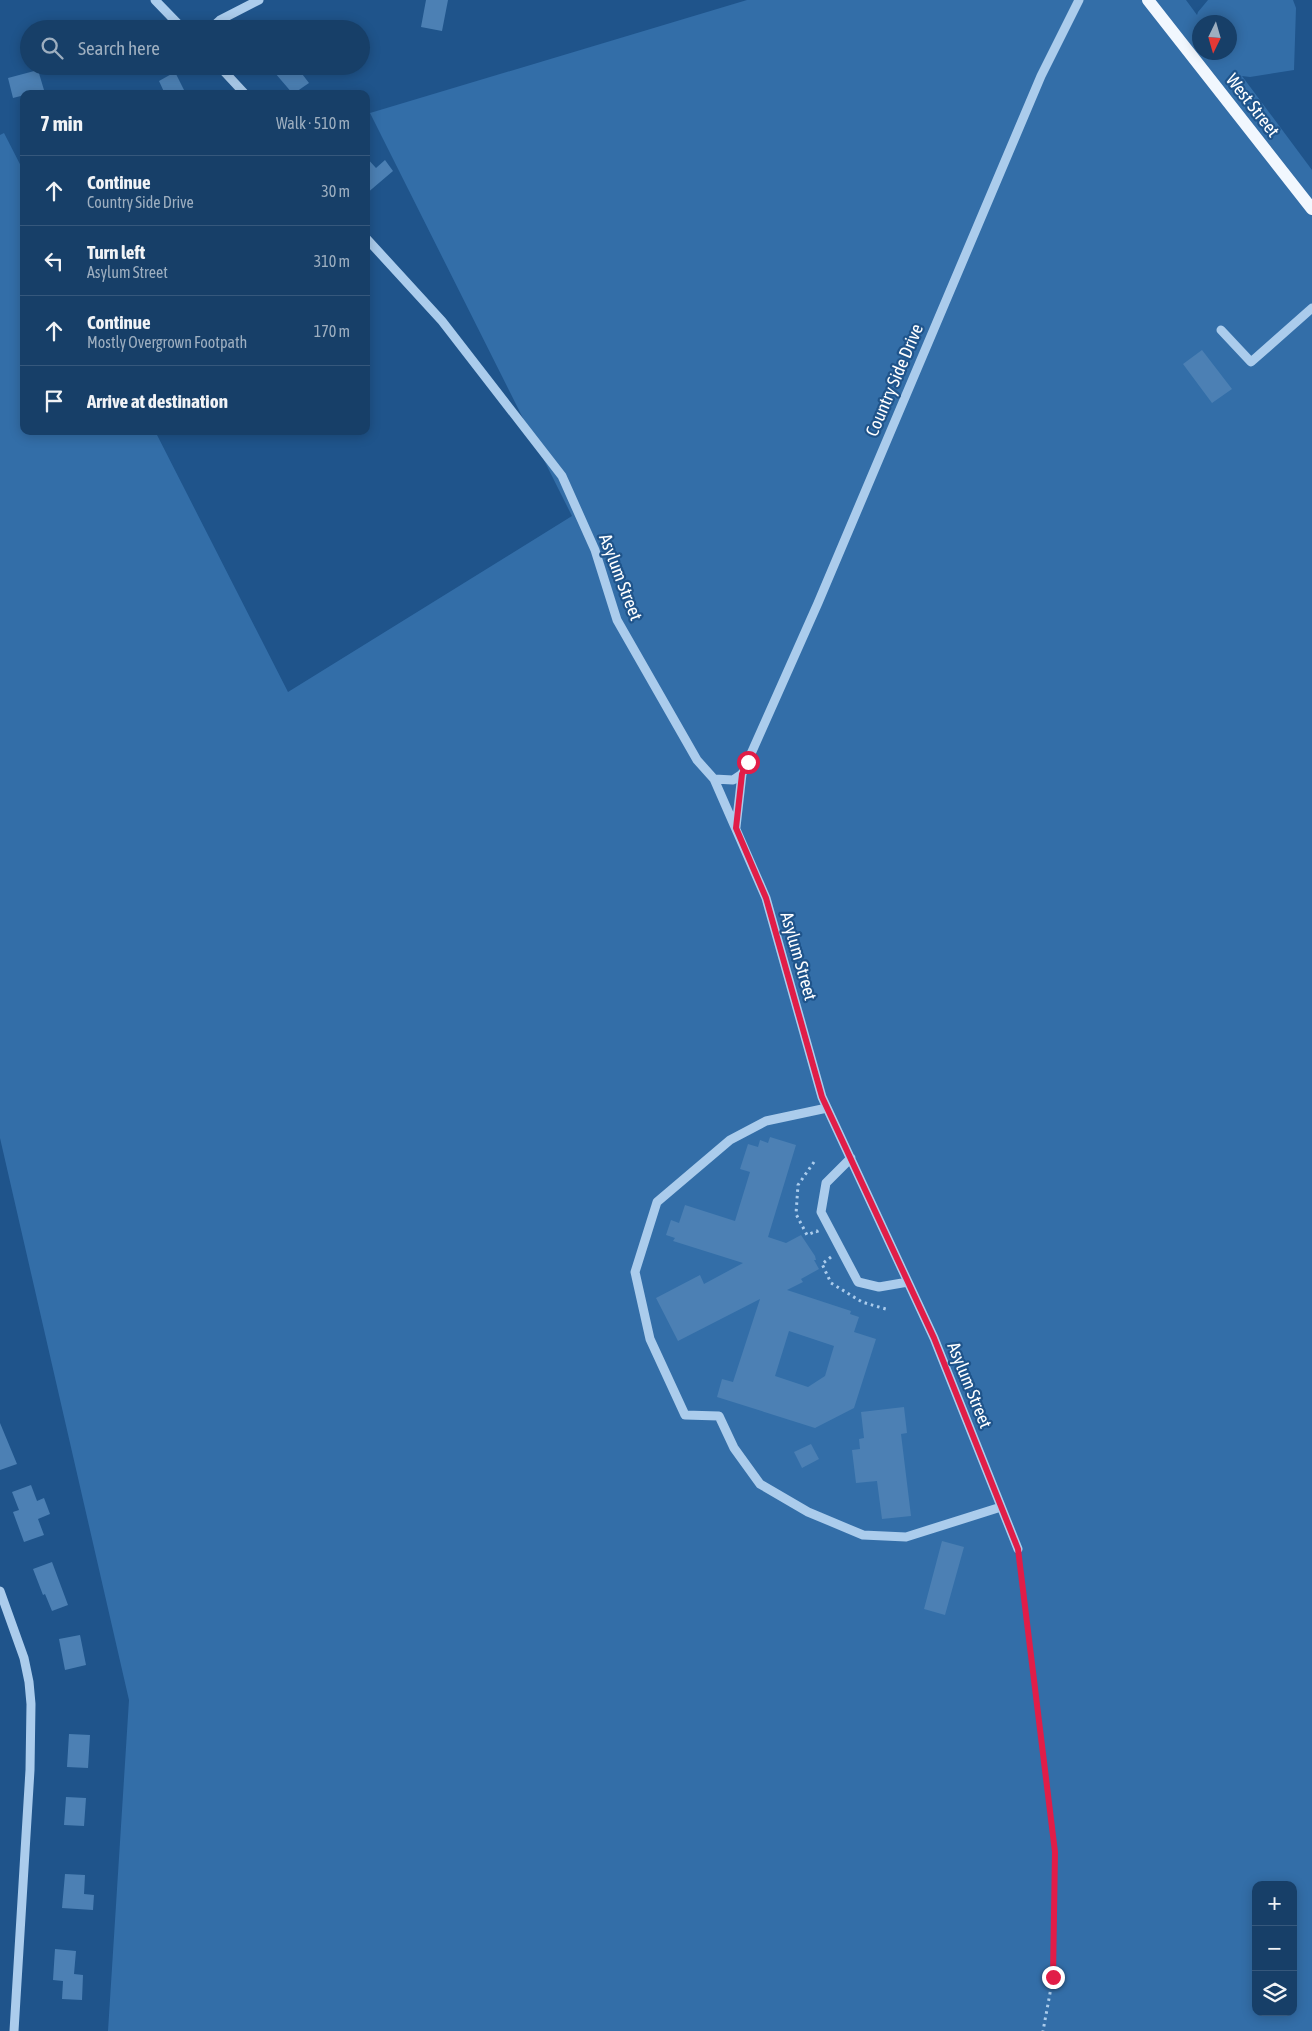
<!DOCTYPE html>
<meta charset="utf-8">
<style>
:root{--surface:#173f68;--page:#244a71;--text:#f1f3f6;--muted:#9eafc0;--line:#36587c}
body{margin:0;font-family:"Asap Condensed",sans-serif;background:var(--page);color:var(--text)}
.controls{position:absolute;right:15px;bottom:15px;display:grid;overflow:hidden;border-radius:10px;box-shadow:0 2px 12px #0003}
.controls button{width:45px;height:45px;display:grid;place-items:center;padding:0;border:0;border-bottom:1px solid var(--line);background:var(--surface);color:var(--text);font:25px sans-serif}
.compass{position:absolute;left:1192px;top:15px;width:45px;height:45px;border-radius:50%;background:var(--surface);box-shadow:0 2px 12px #0003;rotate:185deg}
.stop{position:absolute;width:15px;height:15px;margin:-11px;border:4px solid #e11d48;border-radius:50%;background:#fff}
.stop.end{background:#e11d48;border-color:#fff;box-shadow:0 1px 5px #0008}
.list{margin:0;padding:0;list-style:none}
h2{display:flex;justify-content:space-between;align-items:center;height:65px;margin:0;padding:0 20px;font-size:21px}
h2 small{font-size:16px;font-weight:400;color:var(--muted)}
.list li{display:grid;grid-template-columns:32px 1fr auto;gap:15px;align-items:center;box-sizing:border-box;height:70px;padding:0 20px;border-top:1px solid var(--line)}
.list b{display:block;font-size:19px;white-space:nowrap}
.list p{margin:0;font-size:16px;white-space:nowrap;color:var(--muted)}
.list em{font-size:16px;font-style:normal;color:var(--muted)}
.icon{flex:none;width:28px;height:28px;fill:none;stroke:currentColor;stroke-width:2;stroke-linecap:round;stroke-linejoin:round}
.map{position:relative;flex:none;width:1312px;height:2031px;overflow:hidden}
.search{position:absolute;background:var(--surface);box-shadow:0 2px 12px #0003;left:20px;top:20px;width:350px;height:55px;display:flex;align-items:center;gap:12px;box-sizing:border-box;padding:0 18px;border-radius:28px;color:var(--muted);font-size:19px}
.panel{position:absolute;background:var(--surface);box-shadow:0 2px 12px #0003;left:20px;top:90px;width:350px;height:345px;border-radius:10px}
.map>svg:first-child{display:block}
.green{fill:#336ea8;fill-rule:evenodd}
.building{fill:#4c80b4;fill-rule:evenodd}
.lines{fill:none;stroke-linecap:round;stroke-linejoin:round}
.path{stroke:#abccec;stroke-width:3;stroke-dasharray:2.5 4;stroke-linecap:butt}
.minor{stroke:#abccec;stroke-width:9}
.major{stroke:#f1f7fe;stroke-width:12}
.route{stroke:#e11d48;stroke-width:6}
.labels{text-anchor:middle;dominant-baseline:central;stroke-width:4.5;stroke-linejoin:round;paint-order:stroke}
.street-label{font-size:18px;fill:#fff;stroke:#1f548b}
</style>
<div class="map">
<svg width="1312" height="2031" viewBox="0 0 1312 2031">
<rect width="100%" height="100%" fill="#1f548b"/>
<path class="green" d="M 747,0 L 1186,0 L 1197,15 L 1198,12 L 1208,0 L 1293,0 L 1296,8 L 1294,70 L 1250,77 L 1242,76 L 1312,170 L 1312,2031 L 108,2031 L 129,1700 L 0,1138 L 0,135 L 4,133 L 24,172 L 24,431 L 155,431 L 288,692 L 572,516 L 370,113 ZM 1200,22 L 1230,22 L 1230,52 L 1200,52 ZM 1256,1885 L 1293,1885 L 1293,2012 L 1256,2012 Z"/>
<path class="building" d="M 426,0 L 448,0 L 442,31 L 421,27 Z
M 269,66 L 296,66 L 309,83 L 293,94 Z
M 38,70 L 44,90 L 13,98 L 8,78 Z
M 175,72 L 186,94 L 165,94 L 159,81 Z
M 366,157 L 376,168 L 385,160 L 393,171 L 366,194 Z
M 1202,350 L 1232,389 L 1212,403 L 1183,364 Z
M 770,1137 L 796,1145 L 768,1237 L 786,1243 L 801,1235 L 815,1256 L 816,1260 L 814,1260 L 819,1269 L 801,1279 L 803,1282 L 787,1290 L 851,1311 L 850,1314 L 859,1317 L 854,1332 L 876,1339 L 854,1408 L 815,1428 L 717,1397 L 722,1379 L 733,1382 L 760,1299 L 678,1341 L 656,1298 L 700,1275 L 704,1284 L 743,1263 L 673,1241 L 675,1238 L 666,1235 L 671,1220 L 679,1223 L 685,1205 L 735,1221 L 750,1172 L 740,1169 L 748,1144 L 758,1147 L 760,1140 L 768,1143 ZM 789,1331 L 834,1346 L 825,1376 L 808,1387 L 775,1376 Z
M 904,1407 L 907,1433 L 901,1434 L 911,1516 L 882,1519 L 877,1481 L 856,1483 L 852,1450 L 860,1449 L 859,1439 L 864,1438 L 861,1412 Z
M 0,1423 L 17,1464 L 0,1470 Z
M 811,1444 L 819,1459 L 802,1468 L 794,1452 Z
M 31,1485 L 37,1501 L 44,1498 L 50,1514 L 38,1519 L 44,1535 L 24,1542 L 13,1512 L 19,1510 L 12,1492 Z
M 942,1541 L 964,1547 L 945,1615 L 924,1609 Z
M 52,1562 L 68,1605 L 52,1611 L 45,1594 L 43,1595 L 33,1569 Z
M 80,1635 L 86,1665 L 65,1670 L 59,1639 Z
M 69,1734 L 90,1735 L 88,1768 L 67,1767 Z
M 66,1797 L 86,1798 L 84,1826 L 64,1825 Z
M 65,1874 L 85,1875 L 84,1894 L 94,1895 L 93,1910 L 62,1908 Z
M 55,1949 L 76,1951 L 74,1974 L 83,1975 L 82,2000 L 62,1999 L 63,1981 L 53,1980 Z"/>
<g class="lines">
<path class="path" d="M 814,1162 L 798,1185 L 796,1214 L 807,1235 L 817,1231 L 818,1234
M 831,1257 L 822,1264 L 831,1283 L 862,1302 L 889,1310
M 1019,1559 L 1055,1852 L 1053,1977 L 1043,2031"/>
<path class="minor" d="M 155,0 L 183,29
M 210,29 L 220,20 L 259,0
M 219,66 L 245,94
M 366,238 L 442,321 L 562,476 L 595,550 L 617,620 L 697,760 L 714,779 L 766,898 L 822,1097 L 934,1338 L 1018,1549
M 1221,330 L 1251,362 L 1312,308
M 714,779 L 733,780 L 742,774
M 736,827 L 742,774 L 818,603 L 1041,76 L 1079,0
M 827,1108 L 766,1121 L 730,1140 L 657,1202 L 635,1272 L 650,1339 L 685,1415 L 719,1416 L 734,1448 L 760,1484 L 808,1512 L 863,1535 L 906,1537 L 1001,1507
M 851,1158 L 826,1183 L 821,1212 L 858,1282 L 879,1287 L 908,1282
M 0,1591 L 24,1658 L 29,1682 L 31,1704 L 30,1770 L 14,2031"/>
<path class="major" d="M 1148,0 L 1312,209"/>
</g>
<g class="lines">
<path class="route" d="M 748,762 L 742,774 L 736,828 L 766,898 L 822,1097 L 934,1338 L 1018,1549 L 1055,1852 L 1053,1977"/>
</g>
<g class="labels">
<g class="street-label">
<text transform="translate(1253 105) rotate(52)">West Street</text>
<text transform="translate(894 380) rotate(-67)">Country Side Drive</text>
<text transform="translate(621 577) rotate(69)">Asylum Street</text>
<text transform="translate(799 956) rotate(74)">Asylum Street</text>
<text transform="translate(970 1385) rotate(68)">Asylum Street</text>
</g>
</g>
</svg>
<div class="controls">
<button>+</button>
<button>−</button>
<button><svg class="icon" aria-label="layers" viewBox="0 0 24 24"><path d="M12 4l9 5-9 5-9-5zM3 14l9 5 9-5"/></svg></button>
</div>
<svg class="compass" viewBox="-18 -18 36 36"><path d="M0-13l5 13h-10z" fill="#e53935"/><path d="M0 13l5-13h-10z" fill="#9eafc0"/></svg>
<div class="stop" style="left:748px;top:762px"></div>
<div class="stop end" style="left:1053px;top:1977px"></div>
<div class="search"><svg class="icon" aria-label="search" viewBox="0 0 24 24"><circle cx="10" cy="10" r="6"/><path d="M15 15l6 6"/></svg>Search here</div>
<section class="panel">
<h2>7 min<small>Walk · 510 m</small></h2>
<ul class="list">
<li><svg class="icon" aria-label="ahead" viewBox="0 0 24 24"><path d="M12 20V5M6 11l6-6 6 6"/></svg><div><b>Continue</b><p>Country Side Drive</p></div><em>30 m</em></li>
<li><svg class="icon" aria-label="left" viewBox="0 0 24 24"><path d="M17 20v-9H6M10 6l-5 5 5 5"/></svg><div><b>Turn left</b><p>Asylum Street</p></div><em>310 m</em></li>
<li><svg class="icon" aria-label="ahead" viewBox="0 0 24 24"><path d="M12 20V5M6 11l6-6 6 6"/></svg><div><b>Continue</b><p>Mostly Overgrown Footpath</p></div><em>170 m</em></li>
<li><svg class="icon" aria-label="arrive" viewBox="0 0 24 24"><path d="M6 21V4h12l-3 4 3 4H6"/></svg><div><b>Arrive at destination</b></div></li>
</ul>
</section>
</div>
